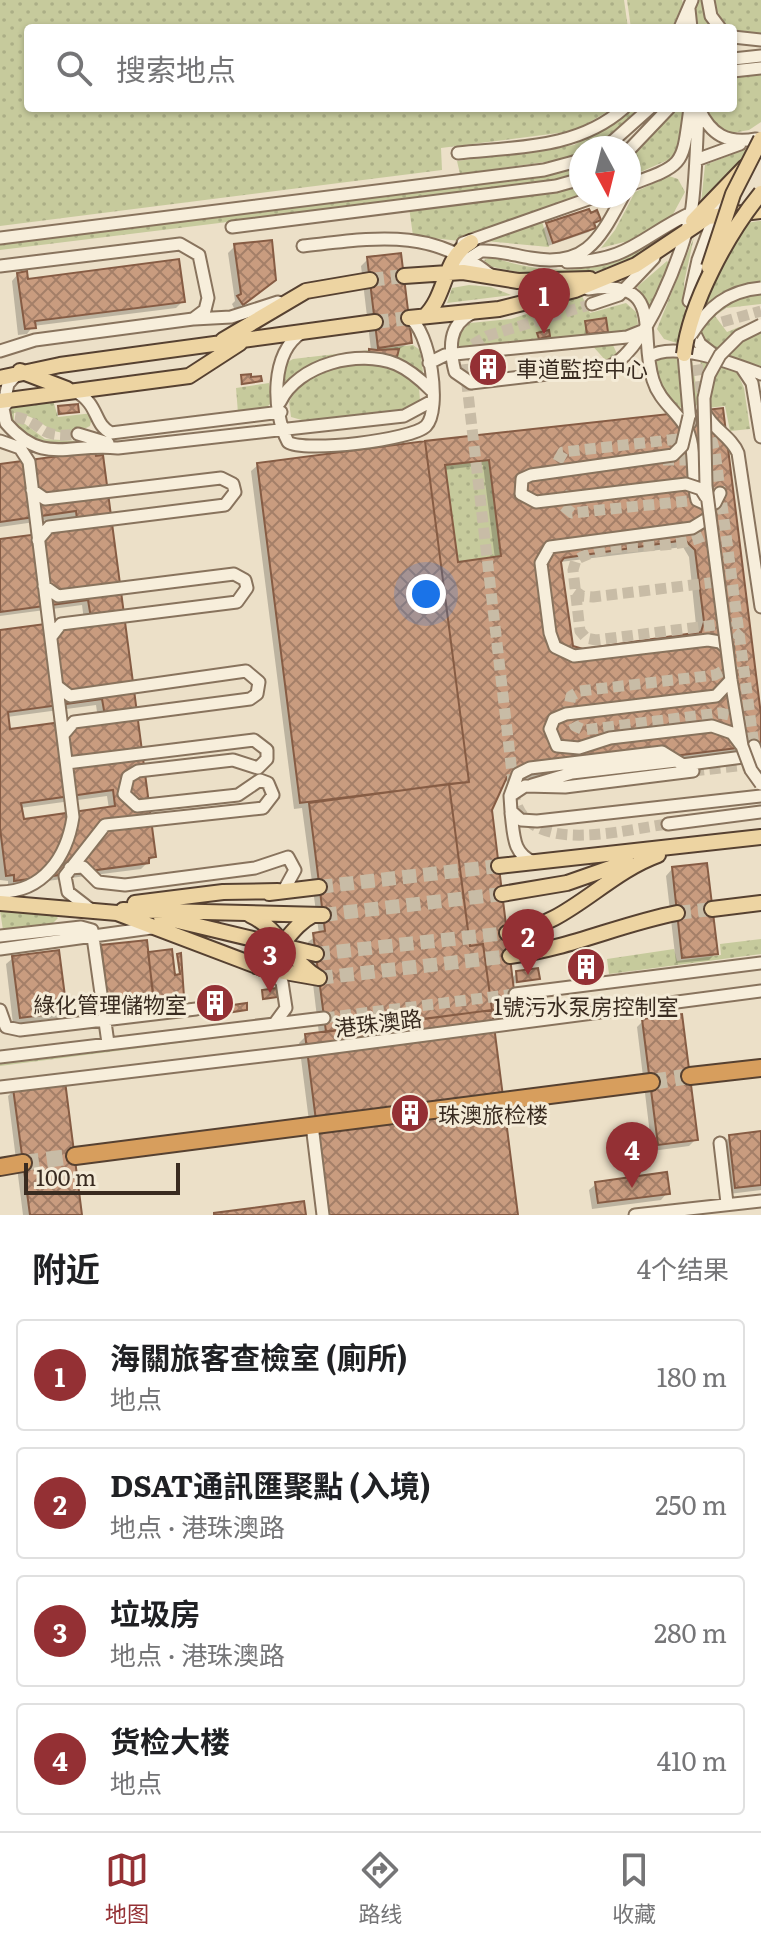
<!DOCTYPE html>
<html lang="zh">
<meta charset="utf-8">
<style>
:root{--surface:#fff;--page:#f2f2f2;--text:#202124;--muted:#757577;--line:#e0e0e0;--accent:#943034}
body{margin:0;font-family:Literata,"Noto Sans SC",serif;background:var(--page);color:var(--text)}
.compass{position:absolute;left:569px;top:136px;width:72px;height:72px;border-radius:50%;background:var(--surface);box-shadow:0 2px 6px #0004;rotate:173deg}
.scale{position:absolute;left:24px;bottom:20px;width:156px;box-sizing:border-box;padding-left:8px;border:4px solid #392b20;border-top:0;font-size:22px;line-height:28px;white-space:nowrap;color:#392b20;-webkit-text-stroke:6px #f4ebd7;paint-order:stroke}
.you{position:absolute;left:426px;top:594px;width:28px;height:28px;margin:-20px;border:6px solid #fff;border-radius:50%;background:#1a73e8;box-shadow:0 0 0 12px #1a73e833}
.badge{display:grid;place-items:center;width:52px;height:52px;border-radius:50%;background:var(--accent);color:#fff;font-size:26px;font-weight:700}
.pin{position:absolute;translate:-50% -66px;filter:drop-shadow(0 2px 4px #0008)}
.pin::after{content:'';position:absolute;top:42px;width:28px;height:24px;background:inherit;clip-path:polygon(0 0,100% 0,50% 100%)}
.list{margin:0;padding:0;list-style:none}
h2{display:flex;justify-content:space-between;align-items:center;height:104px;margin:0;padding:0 32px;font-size:34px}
h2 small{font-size:26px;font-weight:400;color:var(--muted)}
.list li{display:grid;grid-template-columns:52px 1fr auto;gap:24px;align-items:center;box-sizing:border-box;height:112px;margin:0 16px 16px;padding:0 16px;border:2px solid var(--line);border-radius:8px}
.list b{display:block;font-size:30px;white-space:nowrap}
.list p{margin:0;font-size:26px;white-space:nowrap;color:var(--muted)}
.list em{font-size:26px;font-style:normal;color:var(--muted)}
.icon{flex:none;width:44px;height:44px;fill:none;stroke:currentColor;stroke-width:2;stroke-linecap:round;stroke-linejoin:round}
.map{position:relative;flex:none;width:761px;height:1215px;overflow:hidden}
.search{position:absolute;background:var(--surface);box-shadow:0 2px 6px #0004;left:24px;right:24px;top:24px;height:88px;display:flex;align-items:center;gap:20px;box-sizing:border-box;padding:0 28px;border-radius:8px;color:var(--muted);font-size:30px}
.sheet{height:616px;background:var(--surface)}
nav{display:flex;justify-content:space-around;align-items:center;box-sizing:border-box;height:112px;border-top:2px solid var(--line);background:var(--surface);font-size:22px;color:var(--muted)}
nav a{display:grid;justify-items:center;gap:4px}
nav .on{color:var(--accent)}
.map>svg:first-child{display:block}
.grass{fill:url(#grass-dots)}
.shadow{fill:#0003;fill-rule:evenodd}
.building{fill:url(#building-cross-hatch);stroke:#865c44;stroke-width:2;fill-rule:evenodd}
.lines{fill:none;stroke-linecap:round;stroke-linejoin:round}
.minor-tunnel{stroke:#c8bca6;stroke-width:11;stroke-dasharray:11 5.5;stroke-linecap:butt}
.major-tunnel{stroke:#c8bca6;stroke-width:14;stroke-dasharray:14 7;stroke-linecap:butt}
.highway-tunnel{stroke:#c8bca6;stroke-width:16;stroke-dasharray:16 8;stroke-linecap:butt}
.minor-casing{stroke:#88735d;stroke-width:15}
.major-casing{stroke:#564131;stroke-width:18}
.highway-casing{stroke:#564131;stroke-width:20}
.minor{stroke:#f7eedb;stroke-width:11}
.major{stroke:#edd4a2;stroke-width:14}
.highway{stroke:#d79e5d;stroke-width:16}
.minor-bridge-casing{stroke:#88735d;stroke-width:15;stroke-linecap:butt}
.major-bridge-casing{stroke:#564131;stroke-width:18;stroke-linecap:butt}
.minor-bridge{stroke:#f7eedb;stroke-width:11}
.major-bridge{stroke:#edd4a2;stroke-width:14}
.labels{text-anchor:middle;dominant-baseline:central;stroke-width:6;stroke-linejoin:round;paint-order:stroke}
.poi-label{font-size:22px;fill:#392b20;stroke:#f4ebd7;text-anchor:start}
.street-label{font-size:22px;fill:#392b20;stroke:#f4ebd7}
</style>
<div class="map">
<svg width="761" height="1215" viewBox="0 0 761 1215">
<defs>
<pattern id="grass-dots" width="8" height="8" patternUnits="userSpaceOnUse" patternTransform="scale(2)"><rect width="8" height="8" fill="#c6ca9c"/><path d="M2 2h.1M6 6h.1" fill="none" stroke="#abae86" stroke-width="1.8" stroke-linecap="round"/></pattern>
<pattern id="building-cross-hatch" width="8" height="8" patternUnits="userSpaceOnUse" patternTransform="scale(2)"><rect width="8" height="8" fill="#c99c7f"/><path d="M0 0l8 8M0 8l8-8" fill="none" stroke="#a47f68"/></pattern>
</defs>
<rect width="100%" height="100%" fill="#ece0c8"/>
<path class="grass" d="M 0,0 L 624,0 L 628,28 L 28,28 L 28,108 L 614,108 L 574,131 L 441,148 L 442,170 L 0,226 Z
M 627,0 L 682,0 L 683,3 L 672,28 L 631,28 Z
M 696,0 L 703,0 L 713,28 L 696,28 Z
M 715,0 L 761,0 L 761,34 C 737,34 718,26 715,0 Z
M 761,74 L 761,122 L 749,130 L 727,134 L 718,128 L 706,108 L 733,108 L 733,78 Z
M 634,108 L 641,108 C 625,124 605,148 581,148 L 581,154 L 573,158 L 460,174 L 457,161 L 574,145 Z
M 676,108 L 682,109 L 683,116 L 675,157 L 629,177 L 629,156 Z
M 761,143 L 701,203 L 705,165 Z
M 581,164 L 581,175 L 551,182 L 0,250 L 0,242 Z
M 669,176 L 678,179 L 685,192 L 672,216 L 627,245 L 624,242 L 601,248 L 615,230 L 635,192 Z
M 581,182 L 581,196 L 460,241 L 413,236 L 409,207 Z
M 542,221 L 549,247 L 485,241 Z
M 685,221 C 638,279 555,283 489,266 L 484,260 L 492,257 C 537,273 588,276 632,254 C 651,245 666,231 685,221 Z
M 761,221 L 761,304 L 726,308 L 715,316 L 727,332 L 739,327 L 761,325 L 761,368 C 744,361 724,359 710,345 C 670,305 708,223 761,221 Z
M 694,237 L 684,283 L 686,332 L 680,344 L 664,339 L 657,329 Z
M 667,261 L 669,263 L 650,307 L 637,287 Z
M 469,285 L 491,287 L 511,295 L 447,303 L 452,288 Z
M 582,296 L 590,313 L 626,303 L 636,312 L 638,324 L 622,334 L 456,351 L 457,336 L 470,323 L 511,319 Z
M 590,343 L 612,343 L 618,356 L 607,362 Z
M 413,345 L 420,350 L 424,379 L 417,372 L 350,357 L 282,390 L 286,363 L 293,359 Z
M 672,356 L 692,360 L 699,405 L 675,408 C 664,394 653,379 656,361 Z
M 700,359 L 737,372 L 744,388 L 750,429 L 730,431 L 725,406 L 707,408 Z
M 354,364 C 379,363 402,370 419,387 L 420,401 L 410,410 L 309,422 L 291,417 L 289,402 C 303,377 327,368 354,364 Z
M 269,383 L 271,403 L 264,410 L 238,413 L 236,388 Z
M 53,400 L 58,417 L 93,413 L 90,426 C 51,447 46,415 14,413 L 14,421 L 25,424 L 45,439 L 94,442 L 45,447 L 10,424 L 8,405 Z
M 498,455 L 536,746 L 466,755 L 428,464 Z
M 0,911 L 52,912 L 58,918 L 51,925 L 3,930 Z
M 761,939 L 761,954 L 609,974 L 607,959 L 674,949 L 677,961 L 721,955 L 720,944 Z
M 317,1019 L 318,1025 L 0,1066 L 0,1059 Z"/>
<path class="shadow" d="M 598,220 L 589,232 L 548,246 L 542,230 L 547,225 Z
M 235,246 L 267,287 L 235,310 L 232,304 L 235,301 L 228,253 Z
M 368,259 L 410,343 L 397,350 L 392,359 L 367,354 L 371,350 L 361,266 Z
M 18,274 L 27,281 L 183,301 L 176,308 L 33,326 L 27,334 L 18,335 L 12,281 Z
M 586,323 L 606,331 L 584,336 Z
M 471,366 L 503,370 L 470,377 Z
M 242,377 L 260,380 L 240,385 Z
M 58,408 L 76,412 L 56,416 Z
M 721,410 L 761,745 L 756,750 L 502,782 L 490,809 L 511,979 L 517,973 L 537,978 L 512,984 L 514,1007 L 508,1014 L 490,1016 L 516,1215 L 321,1215 L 299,1043 L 306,1036 L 319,1034 L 308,942 L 319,934 L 302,808 L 294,809 L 251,471 L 258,465 ZM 483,465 L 495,559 L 456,564 L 444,470 ZM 683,547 L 689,557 L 697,635 L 583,651 L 571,648 L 560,562 Z
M 93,453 L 154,856 L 141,869 L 8,886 L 8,881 L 0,880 L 0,632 L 84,620 L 82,605 L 0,616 L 0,541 L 72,532 L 70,517 L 0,527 L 0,466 ZM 96,705 L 98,719 L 9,731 L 7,717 ZM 107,796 L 109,809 L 22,821 L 20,808 Z
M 672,869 L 716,953 L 709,960 L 676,963 L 666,876 Z
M 102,947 L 147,956 L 173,977 L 182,996 L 177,1001 L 152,1004 L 145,1011 L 102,1016 L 96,954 Z
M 13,958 L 64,1012 L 58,1018 L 13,1024 L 6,964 Z
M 580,964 L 591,971 L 578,976 Z
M 204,996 L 225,1012 L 204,1017 Z
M 643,1021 L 696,1139 L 689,1146 L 652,1151 L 637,1027 Z
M 14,1090 L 80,1215 L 23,1215 L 8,1096 Z
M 761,1133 L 761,1190 L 729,1194 L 723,1143 L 730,1137 Z
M 596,1184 L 667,1193 L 661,1200 L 592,1209 L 589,1190 Z"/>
<path class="building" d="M 589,209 L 591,213 L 597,210 L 601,220 L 594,223 L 596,228 L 553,243 L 546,223 Z
M 272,240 L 276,280 L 243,305 L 237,296 L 241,294 L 234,244 Z
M 401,253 L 412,343 L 378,348 L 367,257 Z
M 179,259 L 185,302 L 35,321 L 36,328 L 25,329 L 17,273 L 27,271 L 28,279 Z
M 606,318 L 608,332 L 587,334 L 585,321 Z
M 549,330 L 550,336 L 539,339 L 537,333 Z
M 369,349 L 377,350 L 399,349 L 397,357 L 369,354 Z
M 504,359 L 505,371 L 472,376 L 470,364 Z
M 251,374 L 251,377 L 261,376 L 262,381 L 242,384 L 241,375 Z
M 78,404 L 79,412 L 59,414 L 58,406 Z
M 723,408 L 761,715 L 761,745 L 507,777 L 492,810 L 516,1007 L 492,1010 L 483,944 L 470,946 L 449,784 L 469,782 L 425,441 ZM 489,460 L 501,556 L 458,562 L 445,465 ZM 685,540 L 695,550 L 704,622 L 701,632 L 583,649 L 573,646 L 561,562 L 564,558 Z
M 425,441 L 469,782 L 300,803 L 257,463 Z
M 95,451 L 96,456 L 103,455 L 156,857 L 149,858 L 149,863 L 14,881 L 14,875 L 6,876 L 0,828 L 0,630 L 91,618 L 88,600 L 0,612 L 0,539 L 78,529 L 76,511 L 0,522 L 0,464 ZM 102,699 L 105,716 L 10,729 L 8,712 ZM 113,790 L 115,806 L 24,819 L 21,803 Z
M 449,784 L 470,946 L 483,944 L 492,1010 L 326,1032 L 313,933 L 325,931 L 309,803 Z
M 707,863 L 718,954 L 682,958 L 672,867 Z
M 147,940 L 154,1005 L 109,1010 L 101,945 Z
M 172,949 L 175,975 L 180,974 L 177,954 L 181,953 L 184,997 L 154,1000 L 148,952 Z
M 59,950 L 67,1012 L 20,1018 L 12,956 Z
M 592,961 L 593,972 L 580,974 L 579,962 Z
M 538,968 L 540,979 L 517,982 L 516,971 Z
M 277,988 L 278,997 L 263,999 L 262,990 Z
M 225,992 L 227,1013 L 206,1015 L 203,994 Z
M 247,1003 L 247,1010 L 233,1012 L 232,1005 Z
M 492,1010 L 518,1215 L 328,1215 L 305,1034 Z
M 682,1014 L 698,1140 L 658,1145 L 642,1019 Z
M 65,1081 L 82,1215 L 30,1215 L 13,1088 Z
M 761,1131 L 761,1185 L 735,1188 L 729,1135 Z
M 667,1172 L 670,1194 L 598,1203 L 595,1182 Z
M 304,1201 L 306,1215 L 214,1215 L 214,1213 Z"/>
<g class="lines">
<path class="minor-tunnel" d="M 592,304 L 487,336 L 472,345 L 464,359 L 515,799 C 530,857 626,829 668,824
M 722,322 L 761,311
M 692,332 L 703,401
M 15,417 C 46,422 35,440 78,434
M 707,422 L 715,452 L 754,746
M 663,460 L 691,460
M 567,472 L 560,470 L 557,463 L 563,452 L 678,439 L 689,434
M 570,494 L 564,498 L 562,505 L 572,513 L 697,500
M 717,528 C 677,558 618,535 576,560 L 573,570 L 580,631 L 586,638 L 596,640 L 715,625 L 729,627 L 740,637
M 575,591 L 582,596 L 593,597 L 725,581
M 736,664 L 715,675 L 580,691 L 571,696 L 568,712 L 575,726 L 584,730 L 720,713 L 734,716 L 742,722
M 693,771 L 756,764
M 324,1018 L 515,994"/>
<path class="major-tunnel" d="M 370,280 L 404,276
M 375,322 L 409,318
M 319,887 L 499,866
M 677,913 L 712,909
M 323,915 L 502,894
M 316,954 L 507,933
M 319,978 L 510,956"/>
<path class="highway-tunnel" d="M 651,1082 L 690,1076
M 23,1163 L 75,1156"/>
<defs>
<path id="minor" d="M 708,0 L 711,16 L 720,28
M 689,9 L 691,28
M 680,28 L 692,0
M 733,37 L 761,40
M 733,59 L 761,56
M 733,71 L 761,68
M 699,109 C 711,135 727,144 756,139
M 605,148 L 650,108
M 629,150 L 669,108
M 458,153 C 516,147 578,149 624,108
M 696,160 L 740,144
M 629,185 C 686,164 682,166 690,108
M 232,227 L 556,186 L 581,179
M 0,238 L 544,170 L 581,160
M 463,243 L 597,196
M 303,246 C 376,238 430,227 492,276
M 567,262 C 630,262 642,235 693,212
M 0,266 L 180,244 L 199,255 L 208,298 L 205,310 L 193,319 L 35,340 L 0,351
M 451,270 L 481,251 C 498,250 513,255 530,258 C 586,268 599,240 623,196
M 588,289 C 666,278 638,333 653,380 C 659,400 675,410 685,426 C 697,445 691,478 697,500 L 708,505 L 715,503 L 720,493
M 689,301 L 698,260 L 725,188
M 592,304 L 619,295 L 654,258
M 472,313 C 448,325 449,348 455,372 L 471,383 L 607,367 C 644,357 687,244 692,207 C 696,175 697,141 698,108
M 194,319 L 231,317 L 278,302
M 691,326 L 700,344 L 718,358
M 303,332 C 270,351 272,412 288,442 C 304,453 412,440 426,426 C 442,410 430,329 409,318
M 684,354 L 690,423
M 649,357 C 674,340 734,364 761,374
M 429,363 L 445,355 L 627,337 L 642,331
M 742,368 L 752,383 L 761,437
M 75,391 C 100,405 93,424 111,433 L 281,412
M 10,399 L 3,408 L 6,423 C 44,467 70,442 118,448 L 404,416 L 432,401
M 280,402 C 298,364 359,349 396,364 C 410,370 421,380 431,390
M 3,407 L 8,384 L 18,373
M 704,411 C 712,429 731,436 738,453 L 761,607
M 78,434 L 108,443
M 0,441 L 20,448 L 29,462 L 73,817 C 67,857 43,892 0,892
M 32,490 L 45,499 L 221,478 L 233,484 L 235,492 L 225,505 L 49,527 L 38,540
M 710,517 L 692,528 L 550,547 L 541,563 L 550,633 L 555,647 L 574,656 L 708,640 L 720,642 L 728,649
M 44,586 L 58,596 L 234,574 L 245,580 L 247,588 L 237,602 L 61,624 L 51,637
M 57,686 L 70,696 L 246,671 L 259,682 L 257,694 L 250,699 L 74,722 L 63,735
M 754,746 L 761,765
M 67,763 L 254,740 L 267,750 L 267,759 L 258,768 L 233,760 L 138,771 L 128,777 L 124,794 L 137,806 L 238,795 L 260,780 L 268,783 L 273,795 L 263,808 L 105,825 L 65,876 L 68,892 L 90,909
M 682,765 L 743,757 L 754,748
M 693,771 L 565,787 L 525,786 L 510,796 L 511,811 L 521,820 L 537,821 L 761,796
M 532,785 L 572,773 L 676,761
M 510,796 L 518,774 L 530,768 L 662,752 L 693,771
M 511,813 C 514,834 512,854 534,862
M 668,824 L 761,812
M 70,868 L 83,867 L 98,882 L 125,885 L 255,868 L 288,857 L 295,870 L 284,890
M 0,936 L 81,927 L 92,930 L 108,1043
M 0,949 L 151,928
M 270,971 L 282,982 L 286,1008 L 275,1023
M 515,994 L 761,963
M 0,1010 L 6,1027 L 20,1030 L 196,1009
M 0,1057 L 324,1018
M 0,1087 L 312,1050 L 761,991
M 312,1125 L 323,1215
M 720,1143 L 727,1203
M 635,1215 L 761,1201"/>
<path id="major" d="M 693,221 L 745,167
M 404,276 L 463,272 L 518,281 L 590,279
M 425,316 C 447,295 443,258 471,242
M 409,318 L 499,309 L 575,290 L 636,265 L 708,217 L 761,211
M 223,340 L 306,291 L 370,280
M 20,371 L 67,389
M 0,378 L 60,365 L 375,322
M 0,401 L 189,376 L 240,343
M 499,866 L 761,837
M 269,893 L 319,887
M 502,894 L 567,883 L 627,862
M 0,903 L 117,913 L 262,968 L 319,978
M 135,903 L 223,892 L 278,891
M 712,909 L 761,903
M 123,910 L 323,915
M 250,915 C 279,928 291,962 319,978
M 161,917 L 316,954
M 507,933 C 567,927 603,875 658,855
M 510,956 C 568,949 620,924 677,913
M 256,966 C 281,955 289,927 313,915"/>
<path id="highway" d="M 690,1076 L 761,1068
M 75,1156 L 651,1082
M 0,1167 L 23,1163"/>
</defs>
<use href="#minor" class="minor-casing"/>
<use href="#major" class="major-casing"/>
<use href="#highway" class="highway-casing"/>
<use href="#minor" class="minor"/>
<use href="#major" class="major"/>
<use href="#highway" class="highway"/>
<defs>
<path id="minor-bridge" d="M 761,325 L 739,336 L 720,355 L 709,375 L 704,398 L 706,486 L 731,680 L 742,746 L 751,770 L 761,784
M 691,335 C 708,307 728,291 761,288
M 689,416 L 682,446 L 673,455 L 531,475 L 522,479 L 521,494 L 536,502 L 686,484 L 701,489 L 706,497
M 731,680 L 716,696 L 566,714 L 554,719 L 550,729 L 557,746 L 579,748 L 610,738 L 712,726 L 732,733 L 741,745"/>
<path id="major-bridge" d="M 709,267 L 733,194 L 761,139
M 684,354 C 690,303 728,233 761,193"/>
</defs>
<use href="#minor-bridge" class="minor-bridge-casing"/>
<use href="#major-bridge" class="major-bridge-casing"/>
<use href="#minor-bridge" class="minor-bridge"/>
<use href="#major-bridge" class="major-bridge"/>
</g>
<defs>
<symbol id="building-disc" viewBox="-11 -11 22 22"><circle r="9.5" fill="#943034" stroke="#f4ebd7"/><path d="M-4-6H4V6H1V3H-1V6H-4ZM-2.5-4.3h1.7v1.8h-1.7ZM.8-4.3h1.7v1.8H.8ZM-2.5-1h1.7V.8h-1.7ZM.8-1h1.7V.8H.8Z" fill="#fff"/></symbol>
</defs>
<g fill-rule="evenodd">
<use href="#building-disc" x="466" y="345" width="44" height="44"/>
<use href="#building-disc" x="564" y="945" width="44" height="44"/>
<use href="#building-disc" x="193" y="981" width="44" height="44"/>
<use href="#building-disc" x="388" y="1091" width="44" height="44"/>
</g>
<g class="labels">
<g class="poi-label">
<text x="516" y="367">車道監控中心</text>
<text x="187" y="1003" text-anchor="end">綠化管理儲物室</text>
<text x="586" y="1005" text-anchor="middle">1號污水泵房控制室</text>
<text x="438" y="1113">珠澳旅检楼</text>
</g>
<g class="street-label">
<text transform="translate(378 1022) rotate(-7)">港珠澳路</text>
</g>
</g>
</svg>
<svg class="compass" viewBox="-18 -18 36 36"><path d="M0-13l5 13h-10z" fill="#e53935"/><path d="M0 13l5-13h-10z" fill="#757577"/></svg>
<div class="scale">100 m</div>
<div class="you"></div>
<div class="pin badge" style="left:544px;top:334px">1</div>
<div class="pin badge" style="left:528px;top:975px">2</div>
<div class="pin badge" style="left:270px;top:993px">3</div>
<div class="pin badge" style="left:632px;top:1188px">4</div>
<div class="search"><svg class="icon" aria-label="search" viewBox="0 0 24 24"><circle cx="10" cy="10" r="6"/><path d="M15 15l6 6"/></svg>搜索地点</div>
</div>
<section class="sheet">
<h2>附近<small>4个结果</small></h2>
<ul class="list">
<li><span class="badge">1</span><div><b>海關旅客查檢室 (廁所)</b><p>地点</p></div><em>180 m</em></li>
<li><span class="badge">2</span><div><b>DSAT通訊匯聚點 (入境)</b><p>地点 · 港珠澳路</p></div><em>250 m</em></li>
<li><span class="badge">3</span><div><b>垃圾房</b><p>地点 · 港珠澳路</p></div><em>280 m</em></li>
<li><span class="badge">4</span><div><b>货检大楼</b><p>地点</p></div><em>410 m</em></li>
</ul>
</section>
<nav>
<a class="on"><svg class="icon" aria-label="map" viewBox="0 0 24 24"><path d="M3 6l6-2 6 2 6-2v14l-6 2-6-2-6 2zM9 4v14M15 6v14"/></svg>地图</a>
<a><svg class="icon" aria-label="directions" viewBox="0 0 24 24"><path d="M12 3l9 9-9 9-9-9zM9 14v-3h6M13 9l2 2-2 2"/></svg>路线</a>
<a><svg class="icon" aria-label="saved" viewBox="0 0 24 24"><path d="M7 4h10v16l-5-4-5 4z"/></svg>收藏</a>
</nav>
